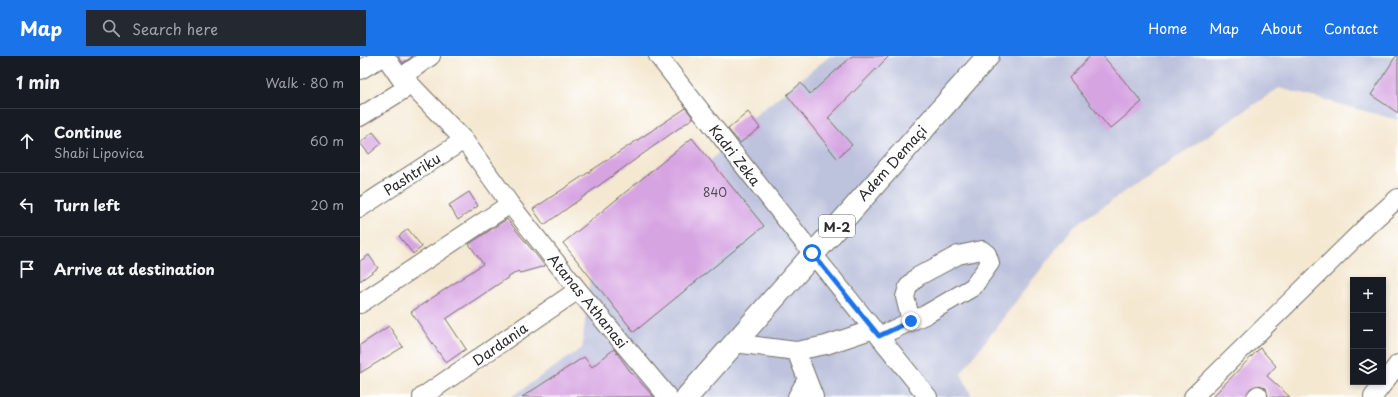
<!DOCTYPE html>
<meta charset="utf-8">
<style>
:root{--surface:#171b24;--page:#242831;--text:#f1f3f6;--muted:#9ea1a6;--line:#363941;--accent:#1a73e8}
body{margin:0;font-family:"Playpen Sans",sans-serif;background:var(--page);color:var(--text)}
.controls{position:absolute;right:12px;bottom:12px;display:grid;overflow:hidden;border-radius:0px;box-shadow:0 2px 6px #0003}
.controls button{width:36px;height:36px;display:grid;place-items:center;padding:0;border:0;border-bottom:1px solid var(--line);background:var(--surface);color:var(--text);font:20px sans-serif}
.stop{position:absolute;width:12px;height:12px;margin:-9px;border:3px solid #1a73e8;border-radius:50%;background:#fff}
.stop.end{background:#1a73e8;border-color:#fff;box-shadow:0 1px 4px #0008}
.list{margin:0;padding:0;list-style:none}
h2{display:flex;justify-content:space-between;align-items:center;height:52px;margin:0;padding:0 16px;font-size:17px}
h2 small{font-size:13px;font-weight:400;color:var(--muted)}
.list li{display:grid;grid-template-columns:26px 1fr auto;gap:12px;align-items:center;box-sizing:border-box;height:64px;padding:0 16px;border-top:1px solid var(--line)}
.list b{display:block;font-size:15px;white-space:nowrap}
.list p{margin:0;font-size:13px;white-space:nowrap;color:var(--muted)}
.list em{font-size:13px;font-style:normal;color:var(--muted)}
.icon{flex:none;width:22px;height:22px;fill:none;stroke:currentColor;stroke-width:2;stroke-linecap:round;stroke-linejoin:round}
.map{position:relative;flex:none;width:1038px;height:341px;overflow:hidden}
header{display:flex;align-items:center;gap:24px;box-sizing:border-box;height:56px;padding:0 20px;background:var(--accent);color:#fff}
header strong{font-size:19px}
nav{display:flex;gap:22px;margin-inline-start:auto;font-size:14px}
.search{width:280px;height:36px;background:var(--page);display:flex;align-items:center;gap:10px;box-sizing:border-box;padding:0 14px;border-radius:0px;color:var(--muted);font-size:15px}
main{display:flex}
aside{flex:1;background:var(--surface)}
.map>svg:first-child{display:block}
.industrial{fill:#bec3dd}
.building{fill:#d7a4e2}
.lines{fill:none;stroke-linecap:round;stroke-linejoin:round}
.minor-casing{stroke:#716d65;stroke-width:20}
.major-casing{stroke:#716d65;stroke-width:24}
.minor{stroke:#fff;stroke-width:18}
.major{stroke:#fff;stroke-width:22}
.route{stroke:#1a73e8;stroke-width:5}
.labels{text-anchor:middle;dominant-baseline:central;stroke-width:4;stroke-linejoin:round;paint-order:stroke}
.number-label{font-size:12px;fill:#564959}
.shield{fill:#fff;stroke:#6b6b6b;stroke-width:1}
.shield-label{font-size:13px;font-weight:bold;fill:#2b2b2b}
.street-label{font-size:14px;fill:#2b2b2b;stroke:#fff}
</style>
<header>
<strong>Map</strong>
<div class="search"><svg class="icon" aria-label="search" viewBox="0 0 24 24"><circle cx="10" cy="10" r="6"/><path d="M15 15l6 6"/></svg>Search here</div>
<nav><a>Home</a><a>Map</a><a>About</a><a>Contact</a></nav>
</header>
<main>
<aside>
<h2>1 min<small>Walk · 80 m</small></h2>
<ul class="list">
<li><svg class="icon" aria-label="ahead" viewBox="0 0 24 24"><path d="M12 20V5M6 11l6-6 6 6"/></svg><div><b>Continue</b><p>Shabi Lipovica</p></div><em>60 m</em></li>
<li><svg class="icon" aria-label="left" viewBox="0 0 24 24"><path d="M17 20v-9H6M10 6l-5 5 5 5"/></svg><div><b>Turn left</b></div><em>20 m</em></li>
<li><svg class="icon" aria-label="arrive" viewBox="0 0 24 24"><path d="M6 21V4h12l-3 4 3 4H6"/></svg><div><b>Arrive at destination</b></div></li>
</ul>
</aside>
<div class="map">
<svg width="1038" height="341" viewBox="0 0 1038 341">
<rect width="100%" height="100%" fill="#fff"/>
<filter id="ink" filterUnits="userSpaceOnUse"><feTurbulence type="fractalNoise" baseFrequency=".025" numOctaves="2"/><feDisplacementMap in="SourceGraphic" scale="8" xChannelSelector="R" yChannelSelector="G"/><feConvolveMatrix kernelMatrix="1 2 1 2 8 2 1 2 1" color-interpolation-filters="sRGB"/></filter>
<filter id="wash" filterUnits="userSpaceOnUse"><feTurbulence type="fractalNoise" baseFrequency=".012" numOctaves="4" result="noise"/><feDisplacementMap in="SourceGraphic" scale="16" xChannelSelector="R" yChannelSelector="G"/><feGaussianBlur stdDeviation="0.9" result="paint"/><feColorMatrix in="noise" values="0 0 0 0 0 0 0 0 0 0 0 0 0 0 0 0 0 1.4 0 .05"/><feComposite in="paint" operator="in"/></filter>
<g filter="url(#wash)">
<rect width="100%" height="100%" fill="#f4e8d1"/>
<path class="industrial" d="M 470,0 L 1038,0 L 1038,64 L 919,32 L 714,170 L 601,317 L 612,341 L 151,341 L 222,292 L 231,214 L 302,155 L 391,63 Z"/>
<g id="blocks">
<path class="building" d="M 38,0 L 53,0 L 43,7 Z
M 492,0 L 529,0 L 468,62 L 492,89 L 477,102 L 427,39 L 441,27 L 450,38 Z
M 730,0 L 743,0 L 782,46 L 750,73 L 709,22 Z
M 1036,0 L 1038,0 L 1038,57 L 1011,39 Z
M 326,52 L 333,62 L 184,169 L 173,153 Z
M 388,56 L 400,72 L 380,87 L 368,73 Z
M 13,76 L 22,87 L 9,98 L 0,87 Z
M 332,82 L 404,170 L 274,276 L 203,187 Z
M 109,136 L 118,150 L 98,164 L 89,149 Z
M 147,163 L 185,210 L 160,217 L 158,215 L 86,263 L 106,293 L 86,307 L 51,256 L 123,208 L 109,188 Z
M 48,173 L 62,191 L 53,198 L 39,180 Z
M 9,199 L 18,212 L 0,225 L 0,205 Z
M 29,270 L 43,291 L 0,317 L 0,289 Z
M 900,292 L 916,310 L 907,320 L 930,341 L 908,341 L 906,332 L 900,329 L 891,332 L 886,341 L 852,341 Z
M 254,293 L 270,315 L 294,341 L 162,341 L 224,301 L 232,311 Z"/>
</g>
</g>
<g filter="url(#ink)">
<use href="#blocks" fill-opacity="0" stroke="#716d65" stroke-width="1"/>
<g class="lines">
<defs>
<path id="minor" d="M 25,0 L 40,22 L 51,29 L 104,84 L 150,148 L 218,234 L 308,341
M 298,0 L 452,197 L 568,341
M 0,14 L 24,0
M 40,22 L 71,0
M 0,61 L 51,29
M 0,152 L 104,84
M 0,248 L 150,148
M 519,280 L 565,259 L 613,231 L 630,207 L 627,198 L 622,194 L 598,199 L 557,221 L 548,231 L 545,241 L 551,265
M 374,287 L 436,295 L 466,289 L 514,273
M 436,295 L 454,341
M 62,341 L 218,234
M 437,341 L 446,325
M 833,341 L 1007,170 L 1038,142
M 896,341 L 898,339
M 1013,341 L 1038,308"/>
<path id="major" d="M 327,341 L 628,0"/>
</defs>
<use href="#minor" class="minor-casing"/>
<use href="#major" class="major-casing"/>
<use href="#minor" class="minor"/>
<use href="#major" class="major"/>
</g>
</g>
<g class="lines" filter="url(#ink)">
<path class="route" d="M 452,197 L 519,280 L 551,265"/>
</g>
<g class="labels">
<g class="number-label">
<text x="355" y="136">840</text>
</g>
<rect class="shield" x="459" y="159" width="36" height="22" rx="3"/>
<g class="shield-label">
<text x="477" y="170">M-2</text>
</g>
<g class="street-label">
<text transform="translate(375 99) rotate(52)">Kadri Zeka</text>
<text transform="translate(532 107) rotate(-48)">Adem Demaçi</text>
<text transform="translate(52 118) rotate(-33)">Pashtriku</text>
<text transform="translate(228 245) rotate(51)">Atanas Athanasi</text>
<text transform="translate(140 288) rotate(-35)">Dardania</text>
</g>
</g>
</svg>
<div class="controls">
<button>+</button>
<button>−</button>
<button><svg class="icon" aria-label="layers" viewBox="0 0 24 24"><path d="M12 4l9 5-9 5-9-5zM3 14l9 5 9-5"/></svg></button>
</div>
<div class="stop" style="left:452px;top:197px"></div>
<div class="stop end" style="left:551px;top:265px"></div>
</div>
</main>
